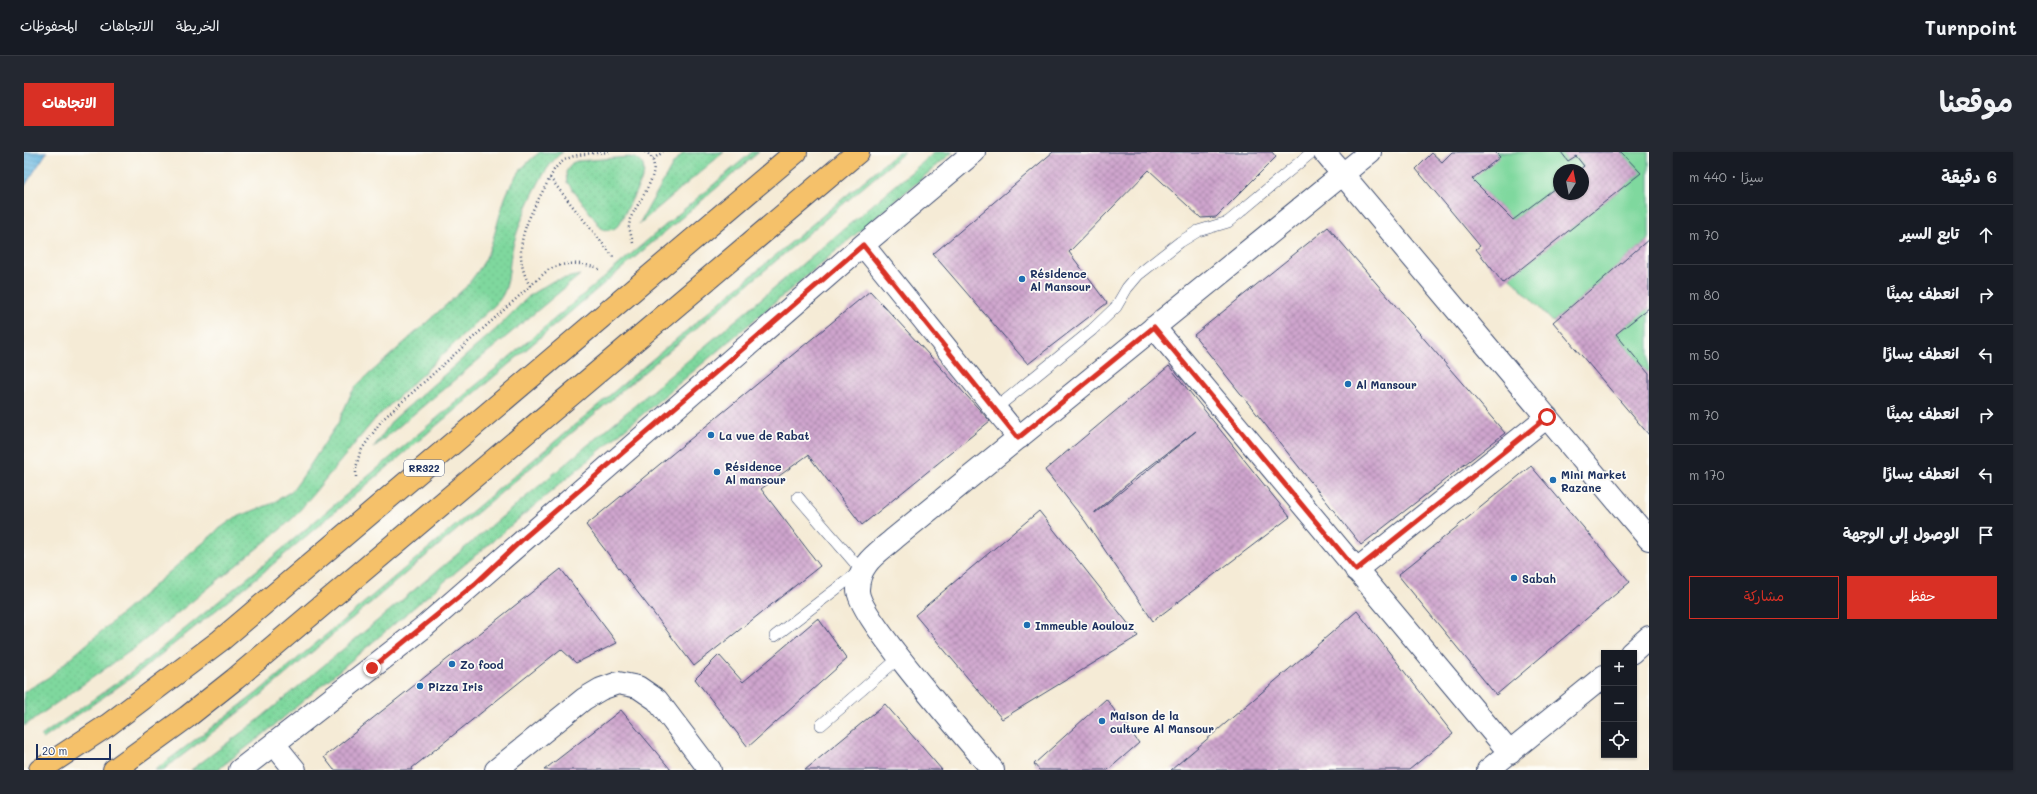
<!DOCTYPE html>
<html lang="ar">
<meta charset="utf-8">
<style>
:root{--surface:#171b24;--page:#242831;--text:#f1f3f6;--muted:#9ea1a6;--line:#363941;--accent:#d93025}
body{margin:0;font-family:Mali,"Playpen Sans Arabic",sans-serif;background:var(--page);color:var(--text);direction:rtl}
.controls{position:absolute;right:12px;bottom:12px;display:grid;overflow:hidden;border-radius:0px;box-shadow:0 1px 3px #0004}
.controls button{width:36px;height:36px;display:grid;place-items:center;padding:0;border:0;border-bottom:1px solid var(--line);background:var(--surface);color:var(--text);font:20px sans-serif}
.compass{position:absolute;left:1529px;top:12px;width:36px;height:36px;border-radius:50%;background:var(--surface);box-shadow:0 1px 3px #0004;rotate:10deg}
.scale{position:absolute;left:12px;bottom:10px;width:75px;box-sizing:border-box;padding-left:4px;border:2px solid #1b2f5e;border-top:0;font-size:11px;line-height:14px;white-space:nowrap;color:#1b2f5e;-webkit-text-stroke:3px #fdfcf7;paint-order:stroke}
.stop{position:absolute;width:12px;height:12px;margin:-9px;border:3px solid #d93025;border-radius:50%;background:#fff}
.stop.end{background:#d93025;border-color:#fff;box-shadow:0 1px 4px #0008}
.list{margin:0;padding:0;list-style:none}
h2{display:flex;justify-content:space-between;align-items:center;height:52px;margin:0;padding:0 16px;font-size:17px}
h2 small{font-size:13px;font-weight:400;color:var(--muted)}
.list li{display:grid;grid-template-columns:26px 1fr auto;gap:12px;align-items:center;box-sizing:border-box;height:60px;padding:0 16px;border-top:1px solid var(--line)}
.list b{display:block;font-size:15px;white-space:nowrap}
.list em{font-size:13px;font-style:normal;color:var(--muted)}
.actions{display:flex;gap:8px;padding:12px 16px}
.actions a{flex:1;padding:9px 0;border:1px solid var(--accent);border-radius:0px;text-align:center;font-size:14px;color:var(--accent)}
.actions .main{background:var(--accent);color:#fff}
.icon{flex:none;width:22px;height:22px;fill:none;stroke:currentColor;stroke-width:2;stroke-linecap:round;stroke-linejoin:round}
.map{position:relative;flex:none;width:1625px;height:618px;overflow:hidden;direction:ltr;border-radius:0px}
header{display:flex;align-items:center;gap:24px;box-sizing:border-box;height:56px;padding:0 20px;background:var(--surface);border-bottom:1px solid var(--line)}
header strong{font-size:19px}
nav{display:flex;gap:22px;margin-inline-start:auto;font-size:14px}
.intro{display:flex;align-items:center;justify-content:space-between;box-sizing:border-box;height:96px;padding:0 24px}
h1{margin:0;font-size:28px}
.button{padding:10px 18px;border-radius:0px;background:var(--accent);color:#fff;font-size:14px;font-weight:700}
main{display:flex;gap:24px;padding:0 24px}
aside{flex:1;background:var(--surface);border-radius:0px;box-shadow:0 1px 3px #0004}
.map>svg:first-child{display:block}
.grass{fill:url(#grass-dots);stroke:#4d847e}
.green{fill:#7fd89e;stroke:#4d847e}
.water{fill:url(#water-rules);stroke:#4174a0}
.building{fill:url(#building-cross-hatch);fill-rule:evenodd}
.lines{fill:none;stroke-linecap:round;stroke-linejoin:round}
.service-casing{stroke:#3c4b70;stroke-width:12}
.minor-casing{stroke:#3c4b70;stroke-width:24}
.primary-casing{stroke:#3c4b70;stroke-width:24}
.path{stroke:#3c4b70;stroke-width:2.5;stroke-dasharray:1 3;stroke-linecap:butt}
.service{stroke:#fff;stroke-width:11}
.minor{stroke:#fff;stroke-width:22}
.primary{stroke:#f5c16b;stroke-width:22}
.route{stroke:#d93025;stroke-width:5}
.poi-dot{fill:#1f6fb2;stroke:#fdfcf7;stroke-width:1.5}
.labels{text-anchor:middle;dominant-baseline:central;stroke-width:3.5;stroke-linejoin:round;paint-order:stroke}
.shield{fill:#fdfcf7;stroke:#5f6c8c;stroke-width:1}
.shield-label{font-size:10px;font-weight:bold;fill:#1b2f5e}
.poi-label{font-size:11px;font-weight:bold;fill:#1b2f5e;stroke:#fdfcf7;text-anchor:start}
</style>
<header>
<strong>Turnpoint</strong>
<nav><a>الخريطة</a><a>الاتجاهات</a><a>المحفوظات</a></nav>
</header>
<div class="intro"><h1>موقعنا</h1><a class="button">الاتجاهات</a></div>
<main>
<aside>
<h2>6 دقيقة<small>سيرًا · 440 m</small></h2>
<ul class="list">
<li><svg class="icon" aria-label="ahead" viewBox="0 0 24 24"><path d="M12 20V5M6 11l6-6 6 6"/></svg><div><b>تابع السير</b></div><em>70 m</em></li>
<li><svg class="icon" aria-label="right" viewBox="0 0 24 24"><path d="M7 20v-9h11M14 6l5 5-5 5"/></svg><div><b>انعطف يمينًا</b></div><em>80 m</em></li>
<li><svg class="icon" aria-label="left" viewBox="0 0 24 24"><path d="M17 20v-9H6M10 6l-5 5 5 5"/></svg><div><b>انعطف يسارًا</b></div><em>50 m</em></li>
<li><svg class="icon" aria-label="right" viewBox="0 0 24 24"><path d="M7 20v-9h11M14 6l5 5-5 5"/></svg><div><b>انعطف يمينًا</b></div><em>70 m</em></li>
<li><svg class="icon" aria-label="left" viewBox="0 0 24 24"><path d="M17 20v-9H6M10 6l-5 5 5 5"/></svg><div><b>انعطف يسارًا</b></div><em>170 m</em></li>
<li><svg class="icon" aria-label="arrive" viewBox="0 0 24 24"><path d="M6 21V4h12l-3 4 3 4H6"/></svg><div><b>الوصول إلى الوجهة</b></div></li>
</ul>
<div class="actions"><a class="main">حفظ</a><a>مشاركة</a></div>
</aside>
<div class="map">
<svg width="1625" height="618" viewBox="0 0 1625 618">
<defs>
<pattern id="grass-dots" width="8" height="8" patternUnits="userSpaceOnUse"><rect width="8" height="8" fill="#7fd89e"/><path d="M2 2h.1M6 6h.1" fill="none" stroke="#6dba8a" stroke-width="1.8" stroke-linecap="round"/></pattern>
<pattern id="water-rules" width="6" height="5" patternUnits="userSpaceOnUse"><rect width="6" height="5" fill="#67b8e2"/><path d="M0 2.5h6" fill="none" stroke="#5496ba"/></pattern>
<pattern id="building-cross-hatch" width="8" height="8" patternUnits="userSpaceOnUse"><rect width="8" height="8" fill="#cfa5cd"/><path d="M0 0l8 8M0 8l8-8" fill="none" stroke="#a787aa"/></pattern>
</defs>
<rect width="100%" height="100%" fill="#fdfcf7"/>
<filter id="ink" filterUnits="userSpaceOnUse"><feTurbulence type="fractalNoise" baseFrequency=".025" numOctaves="2"/><feDisplacementMap in="SourceGraphic" scale="8" xChannelSelector="R" yChannelSelector="G"/><feConvolveMatrix kernelMatrix="1 2 1 2 8 2 1 2 1" color-interpolation-filters="sRGB"/></filter>
<filter id="wash" filterUnits="userSpaceOnUse"><feTurbulence type="fractalNoise" baseFrequency=".012" numOctaves="4" result="noise"/><feDisplacementMap in="SourceGraphic" scale="16" xChannelSelector="R" yChannelSelector="G"/><feGaussianBlur stdDeviation="0.9" result="paint"/><feColorMatrix in="noise" values="0 0 0 0 0 0 0 0 0 0 0 0 0 0 0 0 0 1.4 0 .05"/><feComposite in="paint" operator="in"/></filter>
<g filter="url(#wash)">
<rect width="100%" height="100%" fill="#f5ebd6"/>
<path class="grass" d="M 516,0 L 539,0 C 518,12 491,78 487,103 C 484,121 486,136 473,151 L 351,267 L 271,364 L 258,376 L 112,495 L 0,574 L 0,540 L 25,525 L 195,377 L 212,365 L 247,352 L 269,338 L 277,327 L 314,271 L 327,242 L 332,234 L 442,135 C 450,124 459,114 464,101 C 480,61 476,29 516,0 Z
M 700,0 L 615,72 L 649,12 L 659,1 Z
M 728,0 L 735,0 L 241,419 L 111,523 L 19,587 L 17,584 L 108,520 L 238,414 Z
M 874,0 L 881,0 L 236,544 L 139,618 L 131,618 L 233,541 Z
M 911,0 L 929,0 L 240,582 L 193,618 L 167,618 L 233,569 L 533,319 Z
M 605,5 C 617,6 622,13 619,25 L 596,71 C 591,78 586,79 578,77 L 543,30 L 542,20 L 548,11 L 553,9 Z
M 556,123 L 349,296 L 369,268 L 471,178 L 506,143 L 529,129 Z"/>
<path class="green" d="M 1471,0 L 1537,0 L 1544,9 L 1552,4 L 1560,14 L 1555,18 L 1535,18 L 1535,33 L 1489,68 L 1448,27 Z
M 1597,0 L 1625,0 L 1625,87 L 1529,170 L 1486,125 L 1617,21 Z
M 1625,156 L 1625,222 L 1592,182 Z"/>
<path class="water" d="M 0,0 L 23,0 L 0,35 Z"/>
<g id="blocks">
<path class="building" d="M 1029,0 L 1248,0 L 1252,5 L 1192,65 L 1177,66 L 1125,18 L 1045,100 L 1083,151 L 1004,212 L 909,102 Z
M 1428,0 L 1471,0 L 1476,5 L 1448,27 L 1489,68 L 1535,33 L 1535,42 L 1559,42 L 1559,18 L 1555,18 L 1560,14 L 1552,4 L 1544,9 L 1537,0 L 1597,0 L 1617,21 L 1479,131 L 1452,97 L 1456,94 L 1392,17 L 1408,1 L 1418,10 Z
M 1304,75 L 1481,281 L 1337,393 L 1170,183 Z
M 1625,87 L 1625,156 L 1592,182 L 1625,222 L 1625,283 L 1529,170 Z
M 846,139 L 966,269 L 838,373 L 784,303 L 737,337 L 796,414 L 670,514 L 562,373 Z
M 1145,214 L 1266,365 L 1129,469 L 1061,369 L 1021,318 ZM 1172,279 L 1071,361 L 1071,360 L 1113,324 Z
M 1507,314 L 1606,430 L 1472,543 L 1374,423 Z
M 1015,359 L 1114,484 L 978,567 L 891,463 Z
M 537,417 L 593,491 L 552,511 L 537,497 L 388,616 L 389,618 L 310,618 L 300,605 Z
M 1333,459 L 1429,582 L 1385,618 L 1147,618 Z
M 794,466 L 823,507 L 724,595 L 671,527 L 695,503 L 719,530 Z
M 1082,547 L 1115,591 L 1084,618 L 1015,618 L 1010,612 Z
M 861,552 L 918,618 L 781,618 Z
M 597,558 L 647,618 L 520,618 Z"/>
</g>
</g>
<g filter="url(#ink)">
<use href="#blocks" fill-opacity="0" stroke="#3c4b70" stroke-width="1"/>
<g class="lines">
<defs>
<path id="service" d="M 971,257 L 1068,178 L 1092,155 L 1103,136 L 1114,123 L 1156,90 L 1174,79 L 1204,70 L 1288,0
M 751,484 L 837,418 L 774,345
M 797,573 L 876,505"/>
<path id="minor" d="M 1300,0 L 1625,387
M 839,93 L 995,286
M 1130,175 L 1486,601
M 1332,418 L 1523,265
M 1607,501 L 1625,485
M 250,592 L 271,618
M 216,618 L 400,475 L 839,93 L 950,0
M 472,618 L 560,547 L 577,537 L 594,531 L 614,535 L 633,548 L 686,618
M 969,618 C 947,592 832,462 834,437 C 835,411 853,402 871,386 L 1346,0
M 1464,618 L 1580,524"/>
<path id="primary" d="M 16,618 L 84,573 L 197,488 L 772,0
M 90,618 L 163,565 L 211,527 L 834,0"/>
</defs>
<use href="#service" class="service-casing"/>
<use href="#minor" class="minor-casing"/>
<use href="#primary" class="primary-casing"/>
<path class="path" d="M 629,7 L 639,0
M 526,26 L 591,107
M 609,91 L 605,75 L 606,67 C 613,51 645,13 621,0
M 506,134 C 482,91 511,57 530,18 C 543,0 564,2 585,0
M 332,325 L 332,316 L 336,300 L 358,268 L 524,118 C 543,109 559,110 577,118"/>
<use href="#service" class="service"/>
<use href="#minor" class="minor"/>
<use href="#primary" class="primary"/>
</g>
</g>
<g class="lines" filter="url(#ink)">
<path class="route" d="M 348,516 L 451,432 L 500,386 L 839,93 L 994,286 L 1130,175 L 1332,418 L 1523,265"/>
</g>
<g class="poi-dot">
<circle cx="998" cy="127" r="4"/>
<circle cx="1324" cy="232" r="4"/>
<circle cx="687" cy="283" r="4"/>
<circle cx="693" cy="320" r="4"/>
<circle cx="1529" cy="328" r="4"/>
<circle cx="1490" cy="426" r="4"/>
<circle cx="1003" cy="473" r="4"/>
<circle cx="428" cy="512" r="4"/>
<circle cx="396" cy="534" r="4"/>
<circle cx="1078" cy="569" r="4"/>
</g>
<g class="labels">
<rect class="shield" x="380" y="308" width="40" height="16" rx="3"/>
<g class="shield-label">
<text x="400" y="316">RR322</text>
</g>
<g class="poi-label">
<text x="1006" y="121">Résidence<tspan x="1006" dy="13">Al Mansour</tspan></text>
<text x="1332" y="232">Al Mansour</text>
<text x="695" y="283">La vue de Rabat</text>
<text x="701" y="314">Résidence<tspan x="701" dy="13">Al mansour</tspan></text>
<text x="1537" y="322">Mini Market<tspan x="1537" dy="13">Razane</tspan></text>
<text x="1498" y="426">Sabah</text>
<text x="1011" y="473">Immeuble Aoulouz</text>
<text x="436" y="512">Zo food</text>
<text x="404" y="534">Pizza Iris</text>
<text x="1086" y="563">Maison de la<tspan x="1086" dy="13">culture Al Mansour</tspan></text>
</g>
</g>
</svg>
<div class="controls">
<button>+</button>
<button>−</button>
<button><svg class="icon" aria-label="locate" viewBox="0 0 24 24"><circle cx="12" cy="12" r="6"/><path d="M12 2v4M12 18v4M2 12h4M18 12h4"/></svg></button>
</div>
<svg class="compass" viewBox="-18 -18 36 36"><path d="M0-13l5 13h-10z" fill="#e53935"/><path d="M0 13l5-13h-10z" fill="#9ea1a6"/></svg>
<div class="scale">20 m</div>
<div class="stop" style="left:1523px;top:265px"></div>
<div class="stop end" style="left:348px;top:516px"></div>
</div>
</main>
